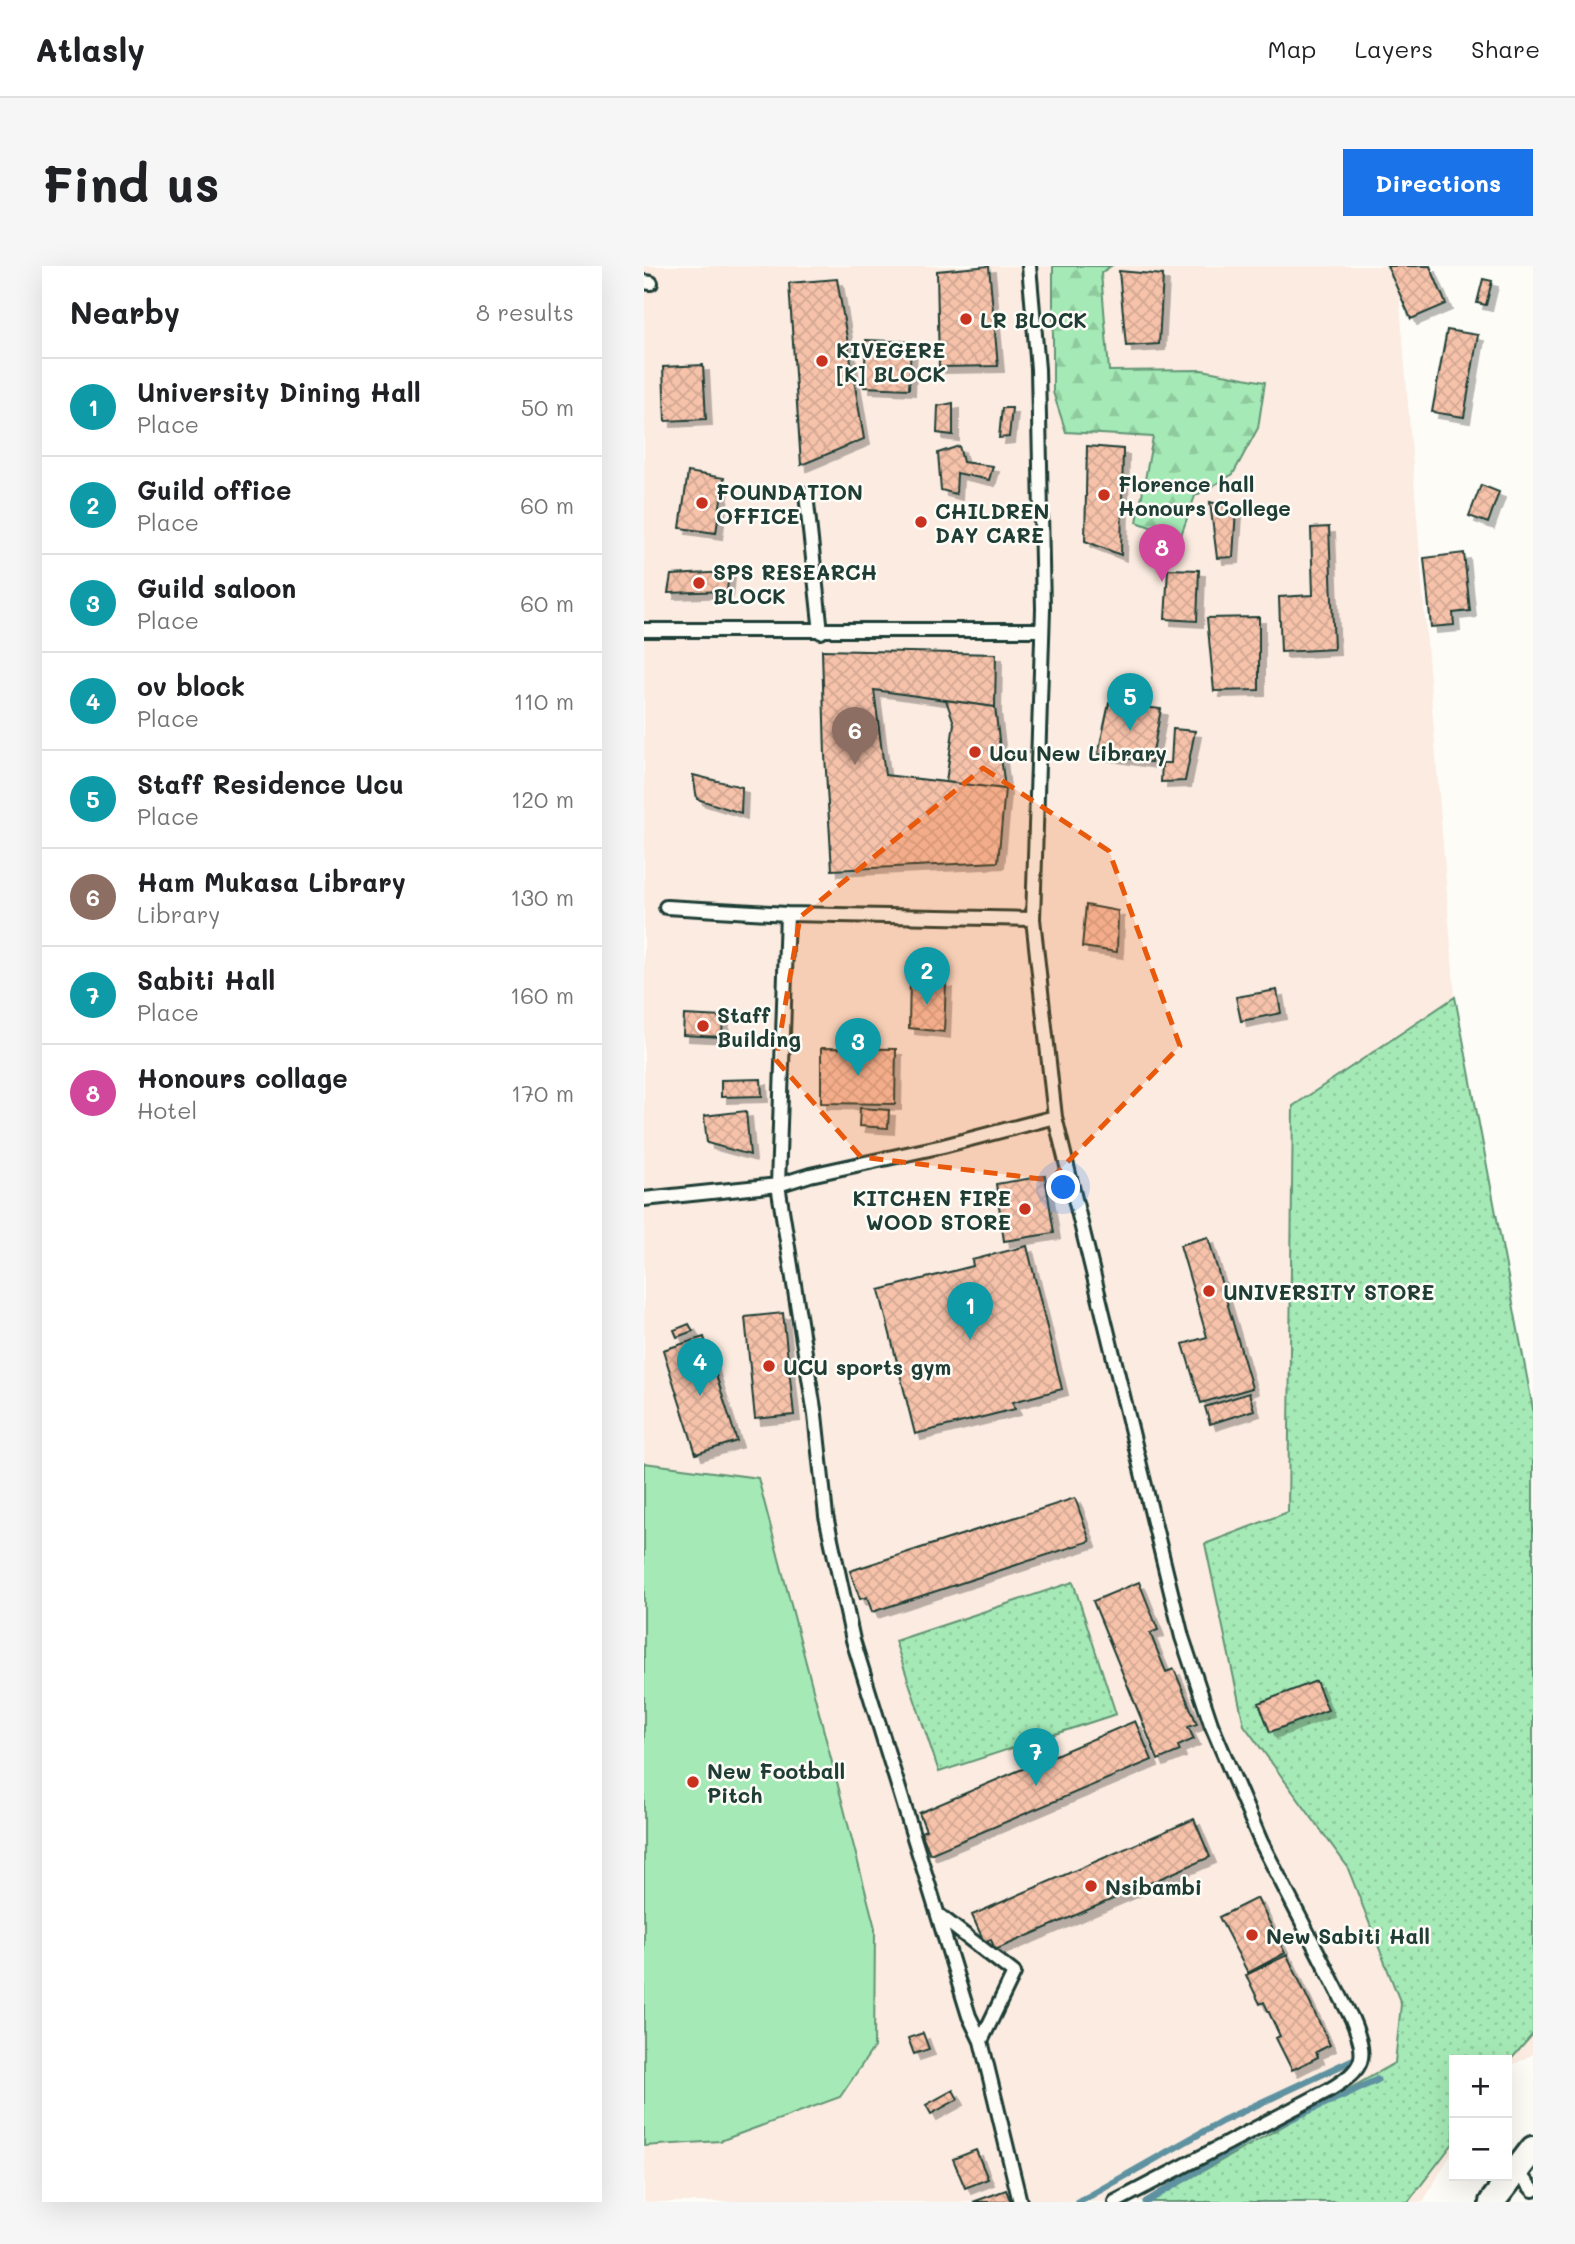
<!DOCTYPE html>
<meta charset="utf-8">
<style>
:root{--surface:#fff;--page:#f6f6f6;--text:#202124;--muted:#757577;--line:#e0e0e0;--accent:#1a73e8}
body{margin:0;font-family:Mali,sans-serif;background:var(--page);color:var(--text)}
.controls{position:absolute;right:21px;bottom:21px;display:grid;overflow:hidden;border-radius:0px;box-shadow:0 7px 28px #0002}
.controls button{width:63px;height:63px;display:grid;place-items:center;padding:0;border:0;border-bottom:2px solid var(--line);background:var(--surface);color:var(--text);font:35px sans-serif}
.you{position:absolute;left:420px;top:922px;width:24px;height:24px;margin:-18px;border:5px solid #fff;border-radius:50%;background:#1a73e8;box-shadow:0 0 0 10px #1a73e833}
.badge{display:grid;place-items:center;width:46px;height:46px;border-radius:50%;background:var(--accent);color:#fff;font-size:23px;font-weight:700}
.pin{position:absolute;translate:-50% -58px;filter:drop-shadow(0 2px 4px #0008)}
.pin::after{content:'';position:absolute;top:37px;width:24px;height:21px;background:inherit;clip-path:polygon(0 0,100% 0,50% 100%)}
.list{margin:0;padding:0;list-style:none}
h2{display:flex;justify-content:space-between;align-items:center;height:91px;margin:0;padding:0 28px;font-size:30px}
h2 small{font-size:23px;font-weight:400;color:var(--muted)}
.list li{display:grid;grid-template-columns:46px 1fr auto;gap:21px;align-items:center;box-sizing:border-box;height:98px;padding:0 28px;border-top:2px solid var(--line)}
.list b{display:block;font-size:26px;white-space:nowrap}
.list p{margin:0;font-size:23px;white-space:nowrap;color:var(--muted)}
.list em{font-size:23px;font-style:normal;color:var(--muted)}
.map{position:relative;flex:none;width:889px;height:1936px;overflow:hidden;border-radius:0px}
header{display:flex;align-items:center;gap:42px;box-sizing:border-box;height:98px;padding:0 35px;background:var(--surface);border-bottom:2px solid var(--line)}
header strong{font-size:33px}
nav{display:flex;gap:38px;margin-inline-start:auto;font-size:24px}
.intro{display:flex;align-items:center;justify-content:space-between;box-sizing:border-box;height:168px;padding:0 42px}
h1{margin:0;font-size:49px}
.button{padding:18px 32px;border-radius:0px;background:var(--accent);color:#fff;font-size:24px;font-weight:700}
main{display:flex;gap:42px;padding:0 42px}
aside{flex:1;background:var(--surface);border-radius:0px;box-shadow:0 7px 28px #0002}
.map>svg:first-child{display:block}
.built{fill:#fbebe0}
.grass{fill:url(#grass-dots);stroke:#629475;stroke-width:2}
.forest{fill:url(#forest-firs);stroke:#629475;stroke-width:2}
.pitch{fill:#a5eab6;stroke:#629475;stroke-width:2}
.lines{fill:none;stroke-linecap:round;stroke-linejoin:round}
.stream{stroke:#5f92a1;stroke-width:7}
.building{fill:url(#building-cross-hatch);stroke:#1f3d34;stroke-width:2;filter:url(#shadow)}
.lane-casing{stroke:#1f3d34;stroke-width:18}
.street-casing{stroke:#1f3d34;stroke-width:30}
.lane{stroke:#fdfcf7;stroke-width:12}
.street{stroke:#fdfcf7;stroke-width:24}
.marked{fill:#e8590c;fill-opacity:0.2;stroke:#e8590c;stroke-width:5;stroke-dasharray:14 9;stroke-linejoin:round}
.poi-dot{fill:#c8321e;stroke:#fdfcf7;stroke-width:2.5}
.labels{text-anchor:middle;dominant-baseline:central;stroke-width:5;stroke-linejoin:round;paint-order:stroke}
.poi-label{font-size:21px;font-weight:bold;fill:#1f3d34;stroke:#fdfcf7;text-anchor:start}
</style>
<header>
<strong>Atlasly</strong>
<nav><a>Map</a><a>Layers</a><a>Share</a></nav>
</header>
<div class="intro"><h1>Find us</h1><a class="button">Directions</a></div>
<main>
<aside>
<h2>Nearby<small>8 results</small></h2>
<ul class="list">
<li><span class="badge" style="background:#0f9aa8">1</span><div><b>University Dining Hall</b><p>Place</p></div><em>50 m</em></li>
<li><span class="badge" style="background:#0f9aa8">2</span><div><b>Guild office</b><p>Place</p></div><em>60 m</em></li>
<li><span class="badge" style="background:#0f9aa8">3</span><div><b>Guild saloon</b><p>Place</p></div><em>60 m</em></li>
<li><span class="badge" style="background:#0f9aa8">4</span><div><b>ov block</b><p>Place</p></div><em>110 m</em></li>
<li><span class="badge" style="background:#0f9aa8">5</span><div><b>Staff Residence Ucu</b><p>Place</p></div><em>120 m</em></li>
<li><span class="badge" style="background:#8d6e63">6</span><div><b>Ham Mukasa Library</b><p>Library</p></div><em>130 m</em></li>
<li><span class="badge" style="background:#0f9aa8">7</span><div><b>Sabiti Hall</b><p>Place</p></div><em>160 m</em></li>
<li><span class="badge" style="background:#d1479c">8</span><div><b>Honours collage</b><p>Hotel</p></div><em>170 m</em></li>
</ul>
</aside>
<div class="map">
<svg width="889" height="1936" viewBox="0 0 889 1936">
<defs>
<pattern id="grass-dots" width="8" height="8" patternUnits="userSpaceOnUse" patternTransform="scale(1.75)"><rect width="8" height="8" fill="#a5eab6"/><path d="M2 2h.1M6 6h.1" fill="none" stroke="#8eca9d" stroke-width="1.8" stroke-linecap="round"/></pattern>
<pattern id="forest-firs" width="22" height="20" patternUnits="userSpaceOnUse" patternTransform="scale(1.75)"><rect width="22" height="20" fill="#a5eab6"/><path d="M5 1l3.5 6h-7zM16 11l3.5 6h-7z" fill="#8eca9d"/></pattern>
<pattern id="building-cross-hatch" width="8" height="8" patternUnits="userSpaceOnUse" patternTransform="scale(1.75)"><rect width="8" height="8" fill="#f7c2aa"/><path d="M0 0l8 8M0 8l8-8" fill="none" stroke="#d3a893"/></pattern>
<filter id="shadow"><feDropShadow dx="6" dy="6" stdDeviation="0" flood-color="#0004"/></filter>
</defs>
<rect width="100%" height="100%" fill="#fdfcf7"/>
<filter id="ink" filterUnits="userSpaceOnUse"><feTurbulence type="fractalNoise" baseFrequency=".0143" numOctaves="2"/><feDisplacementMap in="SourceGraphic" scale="14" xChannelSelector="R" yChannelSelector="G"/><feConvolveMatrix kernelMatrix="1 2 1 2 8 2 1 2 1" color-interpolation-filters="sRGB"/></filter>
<g filter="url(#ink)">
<path class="built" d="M 0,0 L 753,0 L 811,731 L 889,1143 L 889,1788 L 863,1802 L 863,1794 L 810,1794 L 810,1882 L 779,1936 L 0,1936 Z"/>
<path class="grass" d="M 811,731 L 889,1143 L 889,1768 L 863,1798 L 863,1794 L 810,1794 L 810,1876 L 764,1936 L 504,1936 L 751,1797 L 757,1738 L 703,1600 L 600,1459 L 561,1278 L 644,1246 L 649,840 Z
M 429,1316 L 472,1448 L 295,1506 L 251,1375 Z"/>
<path class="forest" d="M 409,0 L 467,0 L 457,7 L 465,105 L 558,104 L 621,116 L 614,162 L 589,208 L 551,230 L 536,272 L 493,256 L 509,171 L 422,166 L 409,126 Z"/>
<path class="pitch" d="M 0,1197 L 114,1212 L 231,1662 L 230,1781 L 196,1831 L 76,1875 L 0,1880 Z"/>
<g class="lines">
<path class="stream" d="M 435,1936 L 578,1855 L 717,1790
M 502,1936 L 617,1866 L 733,1814"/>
</g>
<path class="building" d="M 345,0 L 354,100 L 295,101 L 293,5 Z
M 743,0 L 786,0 L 802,38 L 767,53 Z
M 475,5 L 519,9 L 515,78 L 482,80 Z
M 193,13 L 220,173 L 157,199 L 145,17 Z
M 839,13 L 848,15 L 842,39 L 833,37 Z
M 803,64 L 834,69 L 820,151 L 788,146 Z
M 222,74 L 267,76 L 265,123 L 220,121 Z
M 59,99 L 62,153 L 21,155 L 19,101 Z
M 309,137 L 309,169 L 293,167 L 294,140 Z
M 358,142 L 368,142 L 365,171 L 355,172 Z
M 315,180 L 319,196 L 349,200 L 345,214 L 313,207 L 312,228 L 297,224 L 294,187 Z
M 443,180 L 479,183 L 477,289 L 441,275 Z
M 44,206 L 80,212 L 72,267 L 36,262 Z
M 837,219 L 855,226 L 844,257 L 825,250 Z
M 566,236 L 592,243 L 589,291 L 573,292 Z
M 685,261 L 690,383 L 637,386 L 635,331 L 669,329 L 667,262 Z
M 820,287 L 826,345 L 809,347 L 810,359 L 787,361 L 780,292 Z
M 524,303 L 555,304 L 553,355 L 521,353 Z
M 85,306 L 83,325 L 24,327 L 27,309 Z
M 615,351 L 615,424 L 570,425 L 563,352 Z
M 178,384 L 352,388 L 351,441 L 230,424 L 241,509 L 361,523 L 354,596 L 188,604 L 181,489 Z
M 302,434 L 351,441 L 361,523 L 302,516 L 310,457 Z
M 465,437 L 517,443 L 507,496 L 454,488 Z
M 529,463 L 551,465 L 541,515 L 517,516 L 518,497 L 527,497 Z
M 49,509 L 98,521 L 97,547 L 53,533 Z
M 442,639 L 474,645 L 473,686 L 438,681 Z
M 266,711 L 302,716 L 300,766 L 265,762 Z
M 633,724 L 637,747 L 597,755 L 592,731 Z
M 40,749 L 79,751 L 78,771 L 39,769 Z
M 177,782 L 252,783 L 251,838 L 177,837 Z
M 117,813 L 118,830 L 77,831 L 77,814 Z
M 216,842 L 245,844 L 244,862 L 215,860 Z
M 102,845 L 106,889 L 63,877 L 60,850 Z
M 401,910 L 410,967 L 360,975 L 352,918 Z
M 564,971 L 608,1122 L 557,1137 L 539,1078 L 563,1071 L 536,979 Z
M 383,980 L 418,1123 L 369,1136 L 371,1143 L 271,1168 L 235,1024 L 329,1000 L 328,994 Z
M 139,1047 L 150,1149 L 111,1153 L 101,1051 Z
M 45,1058 L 49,1065 L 33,1071 L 30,1064 Z
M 60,1071 L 93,1175 L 52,1188 L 19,1084 Z
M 605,1127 L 610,1144 L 566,1158 L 561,1141 Z
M 431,1232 L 446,1275 L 228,1346 L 223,1331 L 216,1333 L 206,1305 Z
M 495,1316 L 514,1364 L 506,1367 L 522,1406 L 530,1403 L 553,1458 L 544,1461 L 550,1473 L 534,1480 L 536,1485 L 514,1494 L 449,1335 Z
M 672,1415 L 684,1444 L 626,1466 L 615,1437 Z
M 491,1455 L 508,1494 L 286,1588 L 277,1566 L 282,1564 L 275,1547 Z
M 550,1553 L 566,1591 L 351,1684 L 347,1673 L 340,1676 L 328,1649 Z
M 613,1632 L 641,1687 L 604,1707 L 575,1651 Z
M 643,1689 L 686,1779 L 672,1786 L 674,1791 L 648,1804 L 632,1772 L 636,1770 L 620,1736 L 616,1738 L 602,1709 Z
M 279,1767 L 285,1783 L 270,1788 L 264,1772 Z
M 309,1824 L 314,1833 L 287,1848 L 282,1839 Z
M 332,1884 L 344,1913 L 321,1922 L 309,1893 Z
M 362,1924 L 367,1936 L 329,1936 Z"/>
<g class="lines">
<defs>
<path id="lane" d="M 385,0 L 394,103 L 399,343 L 389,653 L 411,851 L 538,1371 L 567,1458 L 617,1576 L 708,1753 C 724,1792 722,1802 685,1824 L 471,1936
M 0,16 L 7,17
M 162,228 L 177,366
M 0,364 L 396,364
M 22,641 L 143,648 L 389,653
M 143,648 L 134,919 L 166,909 L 299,880 L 411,851
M 0,933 L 134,919 L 171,1149 L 182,1250 L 209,1374 L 325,1750 L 337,1775 L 376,1936
M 296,1650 L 370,1707 L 337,1775
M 873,1906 L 889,1924"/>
<path id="street" d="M 848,1936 L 889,1883"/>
</defs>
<use href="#lane" class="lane-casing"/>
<use href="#street" class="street-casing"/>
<use href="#lane" class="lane"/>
<use href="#street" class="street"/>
</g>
</g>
<path class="marked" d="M 339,502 L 465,585 L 536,780 L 406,914 L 217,891 L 132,794 L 156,651 Z"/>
<g class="poi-dot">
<circle cx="322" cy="53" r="7"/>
<circle cx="178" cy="95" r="7"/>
<circle cx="460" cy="229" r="7"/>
<circle cx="58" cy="237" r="7"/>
<circle cx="277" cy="256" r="7"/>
<circle cx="55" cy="317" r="7"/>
<circle cx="331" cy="486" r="7"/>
<circle cx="59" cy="760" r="7"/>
<circle cx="381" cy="943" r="7"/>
<circle cx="565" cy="1025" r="7"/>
<circle cx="125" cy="1100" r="7"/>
<circle cx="49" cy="1516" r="7"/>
<circle cx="447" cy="1620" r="7"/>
<circle cx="608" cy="1669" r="7"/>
</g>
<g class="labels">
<g class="poi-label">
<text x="336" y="53">LR BLOCK</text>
<text x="192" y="83">KIVEGERE<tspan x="192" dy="24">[K] BLOCK</tspan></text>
<text x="474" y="217">Florence hall<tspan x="474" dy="24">Honours College</tspan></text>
<text x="72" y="225">FOUNDATION<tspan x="72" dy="24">OFFICE</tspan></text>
<text x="291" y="244">CHILDREN<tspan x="291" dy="24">DAY CARE</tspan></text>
<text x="69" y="305">SPS RESEARCH<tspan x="69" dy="24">BLOCK</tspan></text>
<text x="345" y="486">Ucu New Library</text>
<text x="73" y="748">Staff<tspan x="73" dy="24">Building</tspan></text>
<text x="367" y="931" text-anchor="end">KITCHEN FIRE<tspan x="367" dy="24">WOOD STORE</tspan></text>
<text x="579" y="1025">UNIVERSITY STORE</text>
<text x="139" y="1100">UCU sports gym</text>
<text x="63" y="1504">New Football<tspan x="63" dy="24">Pitch</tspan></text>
<text x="461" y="1620">Nsibambi</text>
<text x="622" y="1669">New Sabiti Hall</text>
</g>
</g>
</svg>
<div class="controls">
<button>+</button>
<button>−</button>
</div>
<div class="you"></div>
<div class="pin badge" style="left:326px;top:1074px;background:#0f9aa8">1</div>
<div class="pin badge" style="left:283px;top:739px;background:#0f9aa8">2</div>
<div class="pin badge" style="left:214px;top:810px;background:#0f9aa8">3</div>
<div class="pin badge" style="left:56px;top:1130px;background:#0f9aa8">4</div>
<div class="pin badge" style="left:486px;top:465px;background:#0f9aa8">5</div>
<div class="pin badge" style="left:211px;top:499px;background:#8d6e63">6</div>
<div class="pin badge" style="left:392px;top:1520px;background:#0f9aa8">7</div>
<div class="pin badge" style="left:518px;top:316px;background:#d1479c">8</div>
</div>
</main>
